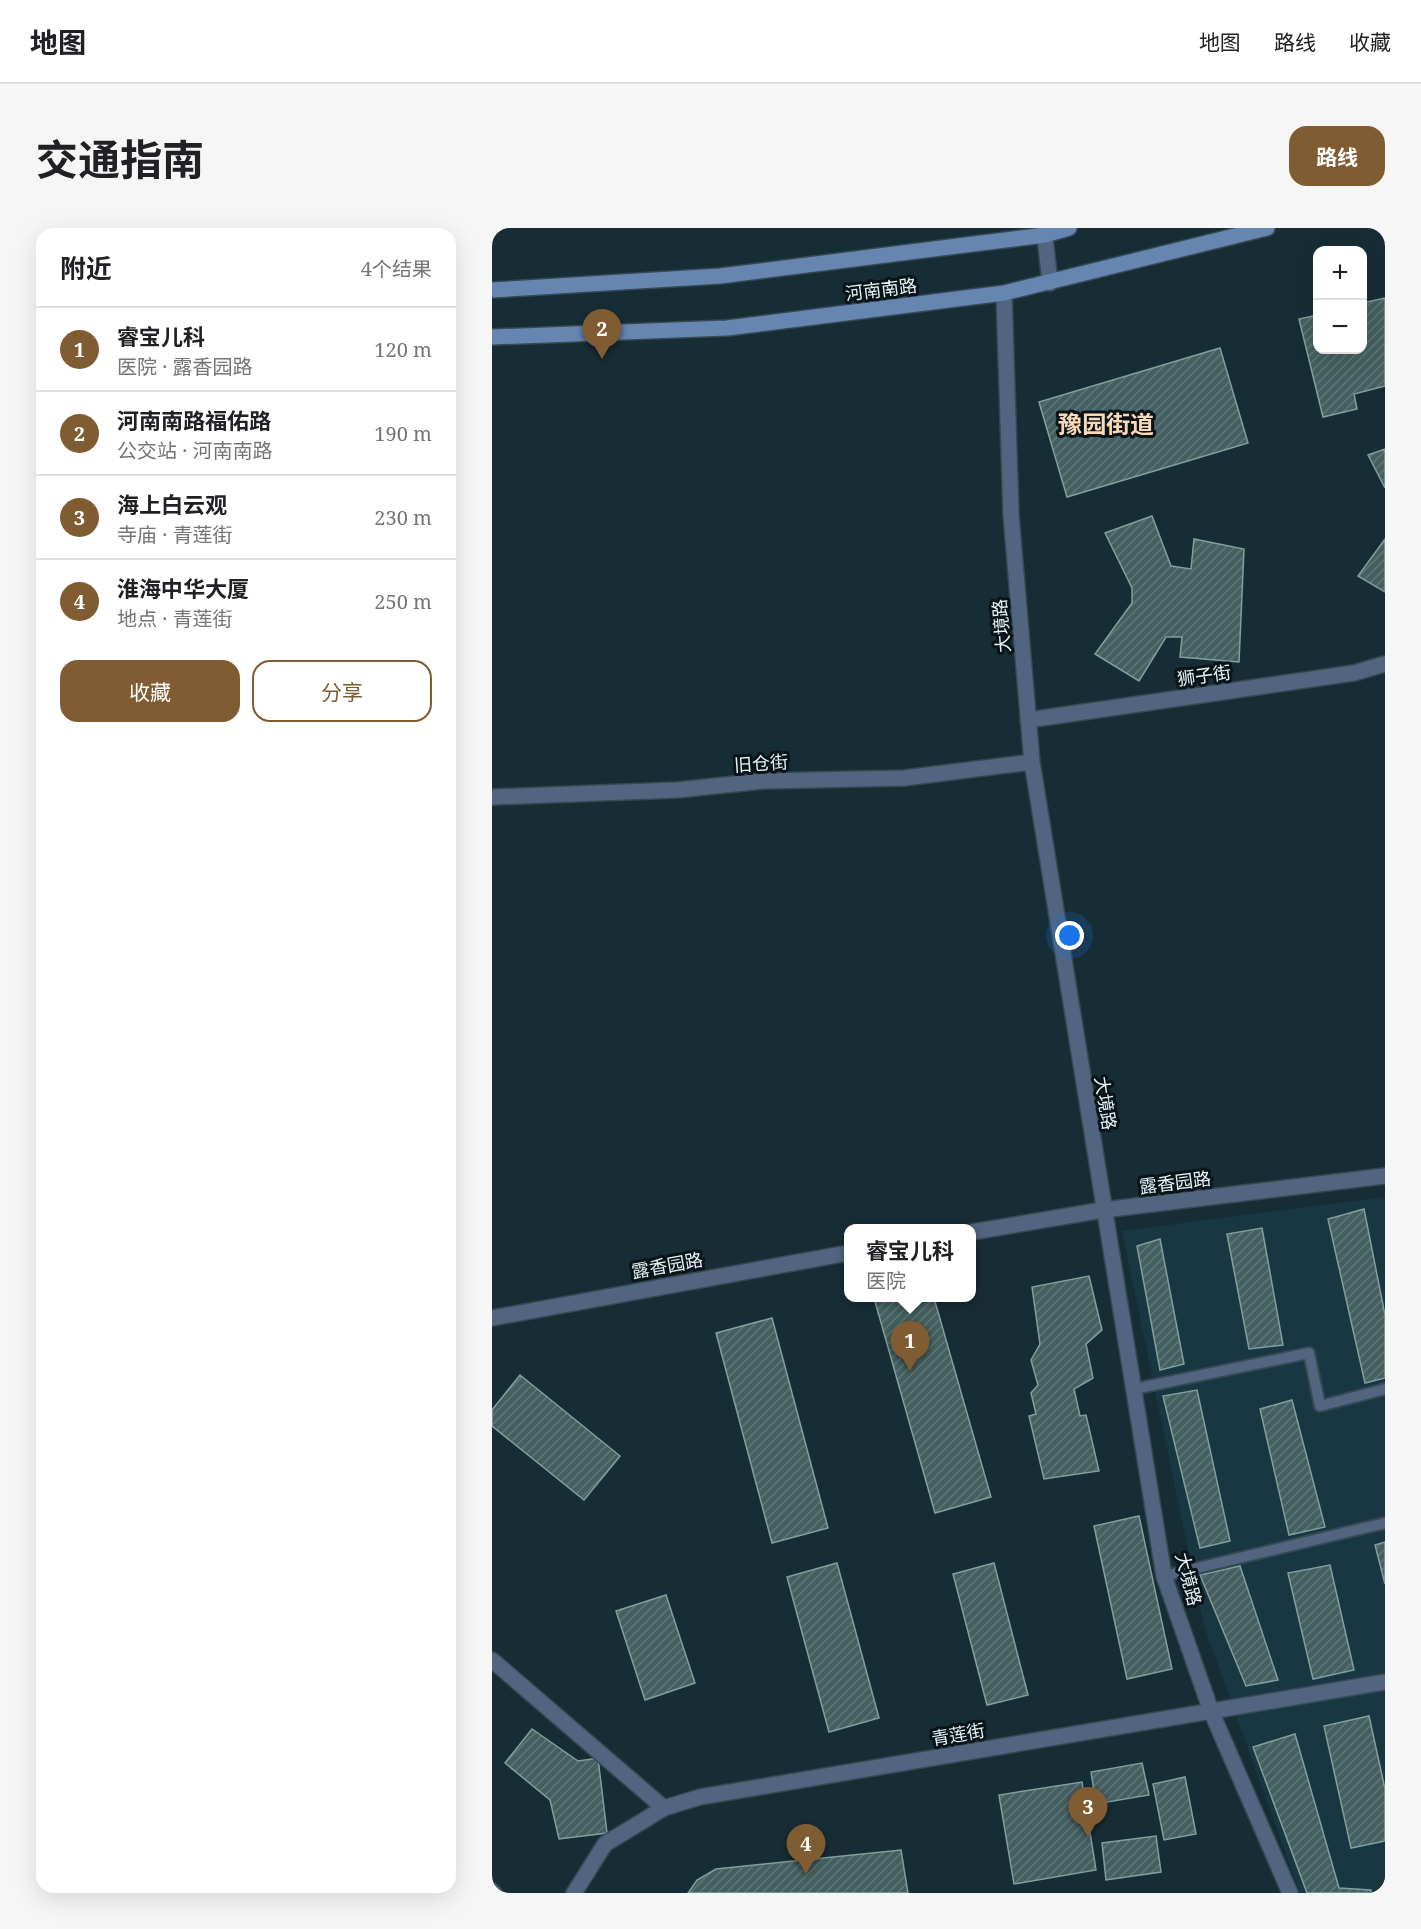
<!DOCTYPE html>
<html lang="zh">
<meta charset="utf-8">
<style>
:root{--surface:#fff;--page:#f6f6f6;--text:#202124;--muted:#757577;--line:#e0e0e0;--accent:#7f5c32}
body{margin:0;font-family:"Noto Serif","Noto Sans SC",serif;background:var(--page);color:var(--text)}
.controls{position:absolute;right:18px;top:18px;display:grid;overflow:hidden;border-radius:12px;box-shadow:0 6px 24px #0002}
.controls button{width:54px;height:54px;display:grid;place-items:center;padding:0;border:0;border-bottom:2px solid var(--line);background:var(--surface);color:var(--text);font:30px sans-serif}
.you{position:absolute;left:578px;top:708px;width:21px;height:21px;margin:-15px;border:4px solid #fff;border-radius:50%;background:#1a73e8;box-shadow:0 0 0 9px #1a73e833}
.badge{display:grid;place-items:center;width:39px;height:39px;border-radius:50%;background:var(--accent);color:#fff;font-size:20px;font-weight:700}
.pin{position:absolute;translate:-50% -50px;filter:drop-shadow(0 2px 3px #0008)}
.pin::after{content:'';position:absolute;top:32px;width:21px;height:18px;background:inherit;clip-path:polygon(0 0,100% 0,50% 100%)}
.popup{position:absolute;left:352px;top:996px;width:132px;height:78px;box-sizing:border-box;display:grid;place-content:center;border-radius:12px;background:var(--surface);filter:drop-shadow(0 2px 4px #0005);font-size:20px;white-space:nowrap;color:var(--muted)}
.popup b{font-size:22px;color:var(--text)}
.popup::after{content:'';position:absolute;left:50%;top:100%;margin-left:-12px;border:12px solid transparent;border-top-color:var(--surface)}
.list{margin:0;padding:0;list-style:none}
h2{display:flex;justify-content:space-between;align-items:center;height:78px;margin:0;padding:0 24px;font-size:26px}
h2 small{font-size:20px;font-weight:400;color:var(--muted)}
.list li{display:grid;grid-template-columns:39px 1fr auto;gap:18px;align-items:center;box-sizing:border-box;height:84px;padding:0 24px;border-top:2px solid var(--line)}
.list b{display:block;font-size:22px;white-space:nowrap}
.list p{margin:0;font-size:20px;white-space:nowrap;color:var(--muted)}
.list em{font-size:20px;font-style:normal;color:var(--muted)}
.actions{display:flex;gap:12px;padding:18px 24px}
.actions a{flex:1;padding:14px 0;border:2px solid var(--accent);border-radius:18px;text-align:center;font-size:21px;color:var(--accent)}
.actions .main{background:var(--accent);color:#fff}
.map{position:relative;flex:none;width:893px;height:1665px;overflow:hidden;border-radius:18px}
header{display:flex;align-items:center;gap:36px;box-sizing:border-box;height:84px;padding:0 30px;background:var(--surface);border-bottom:2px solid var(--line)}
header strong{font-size:28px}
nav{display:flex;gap:33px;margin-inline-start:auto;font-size:21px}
.intro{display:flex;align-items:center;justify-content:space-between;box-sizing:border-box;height:144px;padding:0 36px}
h1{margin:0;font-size:42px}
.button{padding:15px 27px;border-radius:18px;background:var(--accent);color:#fff;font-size:21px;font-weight:700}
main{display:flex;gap:36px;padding:0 36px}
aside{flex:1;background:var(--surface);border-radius:18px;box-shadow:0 6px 24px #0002}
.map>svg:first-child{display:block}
.built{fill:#183743}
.building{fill:url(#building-hatch);stroke:#829f9e;stroke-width:1.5}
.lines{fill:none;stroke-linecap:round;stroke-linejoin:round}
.service-casing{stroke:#344951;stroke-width:14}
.minor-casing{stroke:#344951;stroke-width:18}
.tertiary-casing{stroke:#344951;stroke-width:18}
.secondary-casing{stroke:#344951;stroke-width:18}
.service{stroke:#516480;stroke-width:10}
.minor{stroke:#516480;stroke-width:15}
.tertiary{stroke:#516480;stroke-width:15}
.secondary{stroke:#6685b0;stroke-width:15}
.labels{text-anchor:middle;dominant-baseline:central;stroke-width:6;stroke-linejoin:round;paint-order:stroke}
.street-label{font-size:18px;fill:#e4f2f8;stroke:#0a1418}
.district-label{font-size:24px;font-weight:bold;fill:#fbd9b6;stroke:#0a1418}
</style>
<header>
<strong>地图</strong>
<nav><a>地图</a><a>路线</a><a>收藏</a></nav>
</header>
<div class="intro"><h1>交通指南</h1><a class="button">路线</a></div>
<main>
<aside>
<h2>附近<small>4个结果</small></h2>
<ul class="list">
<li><span class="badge">1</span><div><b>睿宝儿科</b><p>医院 · 露香园路</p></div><em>120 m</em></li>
<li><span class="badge">2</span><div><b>河南南路福佑路</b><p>公交站 · 河南南路</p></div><em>190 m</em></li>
<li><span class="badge">3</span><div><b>海上白云观</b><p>寺庙 · 青莲街</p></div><em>230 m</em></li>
<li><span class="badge">4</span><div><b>淮海中华大厦</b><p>地点 · 青莲街</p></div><em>250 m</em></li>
</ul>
<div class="actions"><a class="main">收藏</a><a>分享</a></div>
</aside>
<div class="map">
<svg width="893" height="1665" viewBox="0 0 893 1665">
<defs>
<pattern id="building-hatch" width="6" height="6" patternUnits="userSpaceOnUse" patternTransform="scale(1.5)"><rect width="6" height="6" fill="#445f5f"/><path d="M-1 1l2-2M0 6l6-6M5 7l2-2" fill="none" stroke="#5f7677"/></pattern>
</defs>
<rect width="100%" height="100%" fill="#172d36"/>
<path class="built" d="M 893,969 L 893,1665 L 808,1665 L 712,1398 L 630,1003 Z"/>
<path class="building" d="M 893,70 L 893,158 L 862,166 L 865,181 L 831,189 L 807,91 L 826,87 L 826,122 L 870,122 L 870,75 Z
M 728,120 L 756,215 L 575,269 L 547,174 Z
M 893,221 L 893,260 L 876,227 Z
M 660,288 L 679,338 L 699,341 L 702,311 L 752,321 L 747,434 L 688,429 L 690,409 L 674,409 L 647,453 L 603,426 L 640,375 L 640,360 L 613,305 Z
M 893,311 L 893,364 L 866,348 Z
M 872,981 L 893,1087 L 893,1150 L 873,1155 L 836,991 Z
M 770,1000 L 791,1117 L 757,1121 L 735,1006 Z
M 668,1011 L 692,1136 L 668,1142 L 645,1018 Z
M 597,1048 L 610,1102 L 594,1116 L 601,1150 L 582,1161 L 588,1188 L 594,1187 L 607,1243 L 552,1251 L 537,1188 L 544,1186 L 539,1165 L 546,1157 L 539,1132 L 548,1116 L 540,1059 Z
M 382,1070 L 442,1070 L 499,1269 L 443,1285 Z
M 280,1090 L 336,1300 L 280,1315 L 224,1105 Z
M 28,1147 L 128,1228 L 92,1272 L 0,1198 L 0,1182 Z
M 705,1162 L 738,1313 L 708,1320 L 671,1168 Z
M 800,1172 L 833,1299 L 797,1307 L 768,1181 Z
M 647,1288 L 680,1441 L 635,1451 L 602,1298 Z
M 893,1314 L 893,1356 L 883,1317 Z
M 345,1335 L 387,1490 L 337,1504 L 295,1349 Z
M 502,1335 L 536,1467 L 495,1477 L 461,1346 Z
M 838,1337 L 862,1442 L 821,1451 L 796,1345 Z
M 748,1338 L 786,1452 L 754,1458 L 708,1347 Z
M 174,1367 L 203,1455 L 153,1472 L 124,1383 Z
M 877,1488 L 893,1561 L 893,1613 L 859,1620 L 832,1498 Z
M 40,1501 L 86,1533 L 106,1530 L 115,1605 L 67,1611 L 58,1572 L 13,1535 Z
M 803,1506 L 847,1660 L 879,1662 L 879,1665 L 815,1665 L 761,1519 Z
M 650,1535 L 657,1567 L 604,1576 L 599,1544 Z
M 693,1549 L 704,1606 L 672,1612 L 661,1556 Z
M 590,1554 L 604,1642 L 522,1656 L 507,1567 Z
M 664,1608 L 669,1644 L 614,1652 L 610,1615 Z
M 409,1622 L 416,1665 L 196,1665 L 205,1652 L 224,1641 Z"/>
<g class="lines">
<defs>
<path id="service" d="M 642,1161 L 817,1125 L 828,1178 L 893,1161
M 672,1348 L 893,1295"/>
<path id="minor" d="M 552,0 L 558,55
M 512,65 L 519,287 L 540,534 L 672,1348 L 719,1483 L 798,1665
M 536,492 L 862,445 L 893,436
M 0,569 L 185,562 L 272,553 L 412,550 L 540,534
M 480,1004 L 611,982 L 893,948
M 0,1090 L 356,1025
M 0,1432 L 172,1580
M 82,1665 L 113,1616 L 172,1580 L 208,1569 L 893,1454"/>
<path id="tertiary" d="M 0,1663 L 2,1665"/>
<path id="secondary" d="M 0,62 L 228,48 L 553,7 L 577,0
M 0,109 L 235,100 L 512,65 L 775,0"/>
</defs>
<use href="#service" class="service-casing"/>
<use href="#minor" class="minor-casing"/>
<use href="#tertiary" class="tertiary-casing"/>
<use href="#secondary" class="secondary-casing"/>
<use href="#service" class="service"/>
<use href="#minor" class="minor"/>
<use href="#tertiary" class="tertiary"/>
<use href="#secondary" class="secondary"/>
</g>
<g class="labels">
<g class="street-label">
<text transform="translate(389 61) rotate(-7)">河南南路</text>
<text transform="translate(509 398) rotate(-95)">大境路</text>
<text transform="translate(712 447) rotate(-8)">狮子街</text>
<text transform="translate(269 535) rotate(-4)">旧仓街</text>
<text transform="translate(614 875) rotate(81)">大境路</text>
<text transform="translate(683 954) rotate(-7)">露香园路</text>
<text transform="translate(175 1037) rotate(-10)">露香园路</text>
<text transform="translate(697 1351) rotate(75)">大境路</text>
<text transform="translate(466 1506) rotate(-10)">青莲街</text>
</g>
<g class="district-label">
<text x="614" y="195">豫园街道</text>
</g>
</g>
</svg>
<div class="controls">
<button>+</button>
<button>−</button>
</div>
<div class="you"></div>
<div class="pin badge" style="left:418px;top:1143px">1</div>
<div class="popup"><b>睿宝儿科</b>医院</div>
<div class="pin badge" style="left:110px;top:131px">2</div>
<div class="pin badge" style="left:596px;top:1609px">3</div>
<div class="pin badge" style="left:314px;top:1646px">4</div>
</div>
</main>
